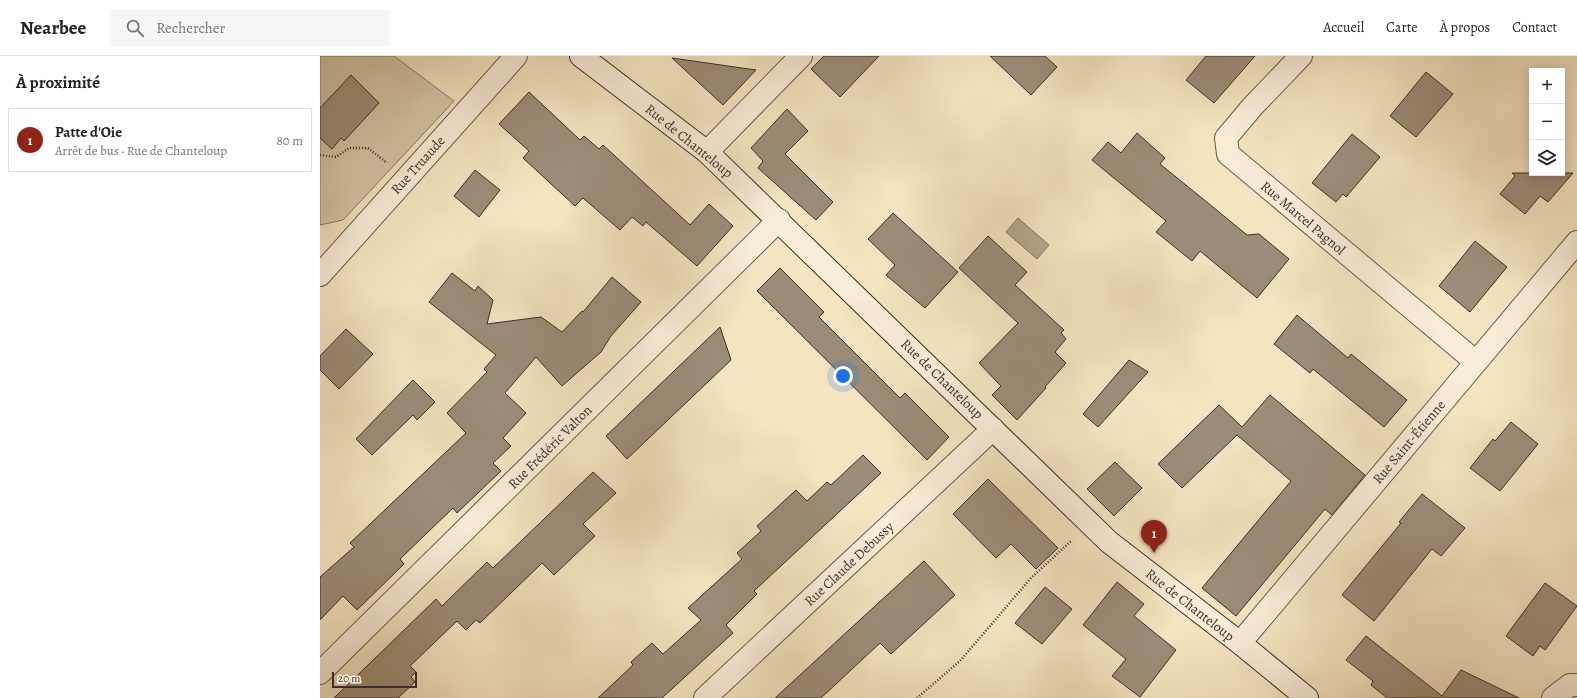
<!DOCTYPE html>
<html lang="fr">
<meta charset="utf-8">
<style>
:root{--surface:#fff;--page:#f6f6f6;--text:#222;--muted:#767676;--line:#e0e0e0;--accent:#8f2418}
body{margin:0;font-family:Alegreya,serif;background:var(--page);color:var(--text)}
.controls{position:absolute;right:12px;top:12px;display:grid;overflow:hidden;border-radius:0px;box-shadow:0 2px 10px #0003}
.controls button{width:36px;height:36px;display:grid;place-items:center;padding:0;border:0;border-bottom:1px solid var(--line);background:var(--surface);color:var(--text);font:20px sans-serif}
.scale{position:absolute;left:12px;bottom:10px;width:85px;box-sizing:border-box;padding-left:4px;border:2px solid #3c2e27;border-top:0;font-size:11px;line-height:14px;white-space:nowrap;color:#3c2e27;-webkit-text-stroke:3px #f8edd7;paint-order:stroke}
.you{position:absolute;left:523px;top:320px;width:14px;height:14px;margin:-10px;border:3px solid #fff;border-radius:50%;background:#1a73e8;box-shadow:0 0 0 6px #1a73e833}
.badge{display:grid;place-items:center;width:26px;height:26px;border-radius:50%;background:var(--accent);color:#fff;font-size:13px;font-weight:700}
.pin{position:absolute;translate:-50% -33px;filter:drop-shadow(0 1px 2px #0008)}
.pin::after{content:'';position:absolute;top:21px;width:14px;height:12px;background:inherit;clip-path:polygon(0 0,100% 0,50% 100%)}
.list{margin:0;padding:0;list-style:none}
h2{display:flex;justify-content:space-between;align-items:center;height:52px;margin:0;padding:0 16px;font-size:17px}
h2 small{font-size:13px;font-weight:400;color:var(--muted)}
.list li{display:grid;grid-template-columns:26px 1fr auto;gap:12px;align-items:center;box-sizing:border-box;height:64px;margin:0 8px 8px;padding:0 8px;border:1px solid var(--line);border-radius:0px}
.list b{display:block;font-size:15px;white-space:nowrap}
.list p{margin:0;font-size:13px;white-space:nowrap;color:var(--muted)}
.list em{font-size:13px;font-style:normal;color:var(--muted)}
.icon{flex:none;width:22px;height:22px;fill:none;stroke:currentColor;stroke-width:2;stroke-linecap:round;stroke-linejoin:round}
.map{position:relative;flex:none;width:1257px;height:642px;overflow:hidden}
header{display:flex;align-items:center;gap:24px;box-sizing:border-box;height:56px;padding:0 20px;background:var(--surface);border-bottom:1px solid var(--line)}
header strong{font-size:19px}
nav{display:flex;gap:22px;margin-inline-start:auto;font-size:14px}
.search{width:280px;height:36px;background:var(--page);display:flex;align-items:center;gap:10px;box-sizing:border-box;padding:0 14px;border-radius:0px;color:var(--muted);font-size:15px}
main{display:flex}
aside{flex:1;background:var(--surface)}
.map>svg:first-child{display:block}
.green{fill:#d5c5a8;stroke:#887a68}
.water{fill:#b5a68d;stroke:#857664}
.building{fill:#9c8d78;stroke:#3c2e27}
.lines{fill:none;stroke-linecap:round;stroke-linejoin:round}
.street-casing{stroke:#6a5c4e;stroke-width:24}
.secondary-casing{stroke:#3c2e27;stroke-width:24}
.path{stroke:#3c2e27;stroke-width:2.5;stroke-dasharray:1 2;stroke-linecap:butt}
.street{stroke:#f8edd7;stroke-width:22}
.secondary{stroke:#f8edd7;stroke-width:22}
.labels{text-anchor:middle;dominant-baseline:central;stroke-width:3;stroke-linejoin:round;paint-order:stroke}
.street-label{font-size:14px;fill:#3c2e27;stroke:#f8edd7}
</style>
<header>
<strong>Nearbee</strong>
<div class="search"><svg class="icon" aria-label="search" viewBox="0 0 24 24"><circle cx="10" cy="10" r="6"/><path d="M15 15l6 6"/></svg>Rechercher</div>
<nav><a>Accueil</a><a>Carte</a><a>À propos</a><a>Contact</a></nav>
</header>
<main>
<aside>
<h2>À proximité<small></small></h2>
<ul class="list">
<li><span class="badge">1</span><div><b>Patte d'Oie</b><p>Arrêt de bus · Rue de Chanteloup</p></div><em>80 m</em></li>
</ul>
</aside>
<div class="map">
<svg width="1257" height="642" viewBox="0 0 1257 642">
<rect width="100%" height="100%" fill="#f4e4c2"/>
<filter id="stains"><feTurbulence type="fractalNoise" baseFrequency=".005" numOctaves="4"/><feColorMatrix values="0 0 0 0 .2 0 0 0 0 .09 0 0 0 0 .02 0 0 0 .5 -.17"/></filter>
<radialGradient id="worn" r=".72"><stop offset=".6" stop-color="#630" stop-opacity="0"/><stop offset="1" stop-color="#630" stop-opacity=".3"/></radialGradient>
<path class="green" d="M 0,0 L 74,0 L 134,45 L 23,164 L 0,169 Z"/>
<path class="water" d="M 698,162 L 729,189 L 717,203 L 686,176 Z"/>
<path class="building" d="M 504,0 L 559,0 L 520,41 L 491,13 Z
M 670,0 L 725,0 L 737,11 L 711,39 Z
M 886,0 L 935,0 L 894,47 L 866,24 Z
M 352,2 L 436,14 L 403,49 Z
M 1106,16 L 1133,38 L 1096,81 L 1070,60 Z
M 31,19 L 59,47 L 24,85 L 21,82 L 12,93 L 0,82 L 0,52 Z
M 209,36 L 260,84 L 264,80 L 279,93 L 283,89 L 370,169 L 389,148 L 413,170 L 377,210 L 326,166 L 323,170 L 312,161 L 300,174 L 263,142 L 255,150 L 203,102 L 209,95 L 179,68 Z
M 467,53 L 488,75 L 465,98 L 513,146 L 496,164 L 438,112 L 443,105 L 431,92 Z
M 817,77 L 845,102 L 840,108 L 888,147 L 927,179 L 939,178 L 969,203 L 937,242 L 880,195 L 872,205 L 836,176 L 846,165 L 772,104 L 788,86 L 801,97 Z
M 1032,78 L 1060,101 L 1026,141 L 1023,138 L 1016,146 L 992,127 Z
M 155,114 L 180,134 L 159,161 L 134,140 Z
M 1192,117 L 1253,117 L 1228,146 L 1220,140 L 1205,158 L 1180,138 L 1195,120 Z
M 573,157 L 638,216 L 605,252 L 566,219 L 575,209 L 548,183 Z
M 668,180 L 707,216 L 695,229 L 744,274 L 741,277 L 746,283 L 735,296 L 746,307 L 725,331 L 726,332 L 697,364 L 672,339 L 681,330 L 659,307 L 698,267 L 639,212 Z
M 1155,185 L 1187,211 L 1150,256 L 1119,230 Z
M 460,212 L 504,256 L 499,261 L 580,342 L 585,337 L 629,381 L 607,404 L 437,235 Z
M 132,217 L 155,235 L 158,230 L 173,244 L 167,268 L 221,261 L 242,276 L 262,255 L 263,256 L 292,221 L 321,246 L 291,280 L 281,296 L 242,330 L 216,301 L 185,337 L 206,357 L 183,382 L 191,390 L 173,407 L 181,415 L 137,457 L 133,452 L 80,503 L 84,508 L 37,554 L 23,540 L 0,564 L 0,521 L 34,491 L 30,487 L 146,377 L 127,357 L 167,316 L 164,313 L 176,299 L 109,246 Z
M 977,259 L 1028,302 L 1031,298 L 1087,344 L 1064,371 L 993,313 L 990,317 L 954,288 Z
M 400,271 L 411,304 L 307,403 L 286,380 Z
M 26,273 L 53,298 L 19,333 L 0,314 L 0,300 Z
M 809,304 L 828,316 L 778,371 L 763,358 Z
M 93,324 L 115,346 L 97,364 L 93,359 L 52,399 L 36,383 Z
M 950,339 L 1045,419 L 1012,459 L 1005,453 L 916,560 L 882,532 L 971,425 L 917,379 L 862,432 L 838,408 L 899,349 L 922,371 Z
M 1191,366 L 1218,388 L 1180,435 L 1150,412 L 1173,383 L 1175,385 Z
M 543,399 L 561,417 L 434,535 L 437,538 L 406,569 L 413,577 L 342,642 L 278,642 L 313,609 L 311,606 L 332,587 L 343,598 L 381,564 L 368,552 L 422,503 L 417,497 L 441,475 L 437,470 L 476,434 L 487,445 L 507,426 L 511,429 Z
M 795,406 L 822,432 L 794,460 L 767,433 Z
M 273,416 L 296,437 L 263,468 L 275,480 L 234,519 L 222,507 L 160,567 L 156,564 L 146,574 L 137,565 L 90,610 L 96,616 L 91,621 L 95,626 L 78,642 L 14,642 L 116,543 L 122,550 L 167,506 L 173,512 Z
M 668,423 L 738,492 L 716,513 L 691,488 L 676,502 L 633,458 Z
M 1102,438 L 1145,472 L 1121,500 L 1112,493 L 1054,565 L 1022,539 L 1081,467 L 1079,466 Z
M 604,505 L 635,539 L 571,598 L 560,587 L 501,642 L 455,642 Z
M 797,526 L 824,548 L 814,560 L 856,594 L 820,641 L 792,620 L 806,603 L 763,569 Z
M 1225,527 L 1257,550 L 1225,594 L 1220,590 L 1213,600 L 1186,580 Z
M 725,531 L 752,553 L 722,588 L 695,567 Z
M 1046,580 L 1122,640 L 1141,614 L 1199,642 L 1067,642 L 1051,629 L 1053,625 L 1026,604 Z"/>
<g class="lines">
<defs>
<path id="street" d="M 981,0 L 933,50 L 906,82 L 908,98 L 1156,306
M 387,96 L 481,0
M 0,219 L 196,0
M 920,587 L 1257,186
M 0,617 L 459,164
M 385,642 L 673,373
M 1233,642 L 1250,629 L 1257,629"/>
<path id="secondary" d="M 261,0 L 387,96 L 789,486 L 920,587 L 987,642"/>
</defs>
<use href="#street" class="street-casing"/>
<use href="#secondary" class="secondary-casing"/>
<path class="path" d="M 0,99 L 16,101 L 29,92 L 48,92 L 67,107
M 597,642 L 640,605 L 711,522 L 751,485"/>
<use href="#street" class="street"/>
<use href="#secondary" class="secondary"/>
</g>
<g class="labels">
<g class="street-label">
<text transform="translate(369 85) rotate(39)">Rue de Chanteloup</text>
<text transform="translate(98 109) rotate(-48)">Rue Truaude</text>
<text transform="translate(983 162) rotate(40)">Rue Marcel Pagnol</text>
<text transform="translate(622 323) rotate(44)">Rue de Chanteloup</text>
<text transform="translate(1089 386) rotate(-50)">Rue Saint-Étienne</text>
<text transform="translate(230 391) rotate(-45)">Rue Frédéric Valton</text>
<text transform="translate(529 508) rotate(-43)">Rue Claude Debussy</text>
<text transform="translate(870 549) rotate(38)">Rue de Chanteloup</text>
</g>
</g>
<rect width="100%" height="100%" filter="url(#stains)"/>
<rect width="100%" height="100%" fill="url(#worn)"/>
</svg>
<div class="controls">
<button>+</button>
<button>−</button>
<button><svg class="icon" aria-label="layers" viewBox="0 0 24 24"><path d="M12 4l9 5-9 5-9-5zM3 14l9 5 9-5"/></svg></button>
</div>
<div class="scale">20 m</div>
<div class="you"></div>
<div class="pin badge" style="left:834px;top:497px">1</div>
</div>
</main>
